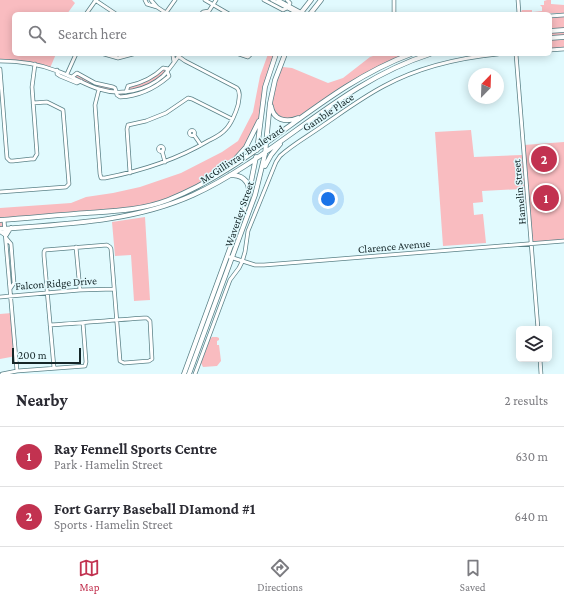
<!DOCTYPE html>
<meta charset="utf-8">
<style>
:root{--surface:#fff;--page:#f7f7f7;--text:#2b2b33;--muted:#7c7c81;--line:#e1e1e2;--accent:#c23250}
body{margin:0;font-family:"Crimson Pro",serif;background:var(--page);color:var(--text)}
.controls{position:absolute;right:12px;bottom:12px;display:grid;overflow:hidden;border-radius:6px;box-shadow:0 2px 10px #0003}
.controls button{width:36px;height:36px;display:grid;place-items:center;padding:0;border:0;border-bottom:1px solid var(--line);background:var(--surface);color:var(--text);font:20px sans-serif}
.compass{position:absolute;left:468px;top:68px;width:36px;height:36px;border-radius:50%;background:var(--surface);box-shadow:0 2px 10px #0003;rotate:23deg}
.scale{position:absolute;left:12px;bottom:10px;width:69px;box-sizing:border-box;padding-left:4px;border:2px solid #152628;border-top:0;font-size:11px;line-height:14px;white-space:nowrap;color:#152628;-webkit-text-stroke:3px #e1fafe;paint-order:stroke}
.you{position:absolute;left:328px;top:199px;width:14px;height:14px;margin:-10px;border:3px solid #fff;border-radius:50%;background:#1a73e8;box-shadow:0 0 0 6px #1a73e833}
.badge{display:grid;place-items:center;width:26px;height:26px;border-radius:50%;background:var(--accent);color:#fff;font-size:13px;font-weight:700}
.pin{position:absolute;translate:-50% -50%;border:2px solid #fff;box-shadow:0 1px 4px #0006}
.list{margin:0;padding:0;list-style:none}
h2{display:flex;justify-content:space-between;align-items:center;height:52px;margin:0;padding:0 16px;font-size:17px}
h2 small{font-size:13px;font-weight:400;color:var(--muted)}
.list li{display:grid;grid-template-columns:26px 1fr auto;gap:12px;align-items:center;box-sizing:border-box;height:60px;padding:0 16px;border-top:1px solid var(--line)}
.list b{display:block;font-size:15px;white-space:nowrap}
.list p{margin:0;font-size:13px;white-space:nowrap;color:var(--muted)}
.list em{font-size:13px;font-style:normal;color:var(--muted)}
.icon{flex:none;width:22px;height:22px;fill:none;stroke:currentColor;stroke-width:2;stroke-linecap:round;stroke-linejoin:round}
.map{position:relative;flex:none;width:564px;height:374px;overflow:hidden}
.search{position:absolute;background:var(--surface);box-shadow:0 2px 10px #0003;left:12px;right:12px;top:12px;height:44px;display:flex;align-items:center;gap:10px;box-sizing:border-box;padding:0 14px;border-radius:6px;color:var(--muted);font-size:15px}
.sheet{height:172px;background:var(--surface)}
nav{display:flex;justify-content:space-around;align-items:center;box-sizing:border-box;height:56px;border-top:1px solid var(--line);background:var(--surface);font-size:11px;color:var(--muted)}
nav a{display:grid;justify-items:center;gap:2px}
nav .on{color:var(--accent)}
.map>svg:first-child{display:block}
.green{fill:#f9bcc0}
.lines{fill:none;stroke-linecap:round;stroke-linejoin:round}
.minor-casing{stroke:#5a8187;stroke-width:4.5}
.major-casing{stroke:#5a8187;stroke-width:5.5}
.minor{stroke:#fff;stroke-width:3}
.major{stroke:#fff;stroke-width:4}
.labels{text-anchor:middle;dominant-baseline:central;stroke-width:3;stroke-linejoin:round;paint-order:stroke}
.street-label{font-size:11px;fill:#152628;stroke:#e1fafe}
</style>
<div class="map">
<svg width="564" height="374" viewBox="0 0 564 374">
<rect width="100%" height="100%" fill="#e1fafe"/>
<path class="green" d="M 0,0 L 72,0 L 75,3 L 67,14 L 14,14 L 14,54 L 56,54 L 50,68 L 35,64 L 0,61 Z
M 547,0 L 551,0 L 551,4 L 564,5 L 564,13 L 521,14 L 521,12 L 522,10 L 532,10 L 532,12 L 542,11 L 542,7 L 540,5 L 544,5 L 544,1 Z
M 564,15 L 564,49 L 550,50 L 550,16 Z
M 268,54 L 276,54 L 271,68 L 261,115 L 251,138 L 226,170 L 168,200 L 146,207 L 4,220 L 5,228 L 0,229 L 0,208 L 71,203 L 86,197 L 113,193 L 140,187 L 181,173 L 222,152 L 238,141 L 253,112 L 260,76 Z
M 379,54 L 411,54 L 375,70 L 296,119 L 279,119 L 270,103 L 281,62 L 283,67 L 292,68 L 328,83 L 343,78 L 370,57 Z
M 165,67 L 169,74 C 158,89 136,93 119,96 L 116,92 L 99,89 L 81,81 L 78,83 L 60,76 L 57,70 L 72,76 L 75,73 L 95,83 L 113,87 L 116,92 L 125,92 L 127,88 L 143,82 Z
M 471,130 L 474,157 L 522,155 L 526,204 L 522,204 L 521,189 L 482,191 L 483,202 L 473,203 L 474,215 L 483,214 L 486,243 L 443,246 L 435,132 Z
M 564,142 L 564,241 L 532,244 L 524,145 Z
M 145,217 L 150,300 L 134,301 L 131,255 L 115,256 L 112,222 Z
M 12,313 L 16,356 L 0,359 L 0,314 Z
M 212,337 L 217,337 L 219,338 L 219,340 L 217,341 L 217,345 L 219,345 L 221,361 L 217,366 L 203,367 L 201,363 L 210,339 Z"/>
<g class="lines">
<defs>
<path id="minor" d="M 95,0 L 116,14
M 145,0 L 147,4 L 157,7 L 151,0
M 205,0 L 229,14
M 264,0 L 283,10 L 287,8
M 272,0 L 299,14
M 278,0 L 304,14
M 287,0 L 290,3 L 289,5
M 394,0 L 394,14
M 518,0 L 519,14
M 157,7 L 166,13
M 86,14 L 96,0
M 165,14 L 175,0
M 201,14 L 203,12 L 209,11
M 207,14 L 216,0
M 550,16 L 564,15
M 550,50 L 564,49
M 104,54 L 118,58 L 133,54
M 174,54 L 173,56 L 174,62
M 239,54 L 248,57 L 251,54
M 516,54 L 538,329
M 0,61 C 20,61 39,64 57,71 C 72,76 85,85 99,89 C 121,96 146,91 163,76 C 169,70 175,61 180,54
M 0,69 L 7,158 L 10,161 L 13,161 L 31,159 L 34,159 L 37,154 L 32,87 L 35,64
M 57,70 L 57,74 L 60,76 L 77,83 L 81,81
M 67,74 L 76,54
M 72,77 L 77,73 L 95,83 L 113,87 L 115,88 L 117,95 L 120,97 C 138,96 154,89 168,77 L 169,76 L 167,71
M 99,89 L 95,105 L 100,174 L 101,178 L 105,178 C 141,171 176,160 208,141 C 214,138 221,135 226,129 C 231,124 236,112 238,105 C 239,99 241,92 237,88 L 185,61 L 178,56
M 126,92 L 128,86 C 142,83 153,78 163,68 L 169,69
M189.5 133a2.5 2.5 0 1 1 5 0a2.5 2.5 0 1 1-5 0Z
M 194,135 L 201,145
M158.5 149a2.5 2.5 0 1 1 5 0a2.5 2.5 0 1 1-5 0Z
M 162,151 L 165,162
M 130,173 L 127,129 L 128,125 L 146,121 L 166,113 L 188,98 L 192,99 L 232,119
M 0,192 L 66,187 L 69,184 L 63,110 L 47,102 L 33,103
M 4,220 L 17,371
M 6,238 L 11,244 L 14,283 L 10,289
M 76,247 L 80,290
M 230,257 L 255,265 L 264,265 L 564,241
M 0,297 L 80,290 L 114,289
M 50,325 C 81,323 113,320 144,318 L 147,318 L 150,321 L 152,359 L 149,361 L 124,363 L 120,361 L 111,249 L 110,247 L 107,245 L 45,250 L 44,252 L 44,256 L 54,368
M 540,359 L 541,374
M 2,374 L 17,371 L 85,366 L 86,362 L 83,323
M 195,374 L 230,280 L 239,268 L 242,262 L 245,252 L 248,231 L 276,162 L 280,156 C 293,144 310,135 325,124 C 344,111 363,97 384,86 C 419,67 458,58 498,54"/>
<path id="major" d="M 300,14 L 311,0
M 310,14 L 321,0
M 550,31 L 564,30
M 550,38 L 564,37
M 271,106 C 273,120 286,123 298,118
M 257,150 L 265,87 L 276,54
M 230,165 L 246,147 L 259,121
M 265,166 L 271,155 L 280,144
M 230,175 C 240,175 248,179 249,190
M 0,220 C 29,218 58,215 87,213 C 115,211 142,210 168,200 C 257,165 321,87 411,54
M 0,229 C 65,224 133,222 193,195 C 278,156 339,83 430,54
M 0,231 L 6,235 L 9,230 L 11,228
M 184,374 L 247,202 L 256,157
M 189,374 L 255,195 L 265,154 L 270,103 L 275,80 L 285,54"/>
</defs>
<use href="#minor" class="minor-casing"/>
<use href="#major" class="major-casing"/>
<use href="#minor" class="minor"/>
<use href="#major" class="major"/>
</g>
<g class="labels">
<g class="street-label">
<text transform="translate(328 112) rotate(-34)">Gamble Place</text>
<text transform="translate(242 154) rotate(-33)">McGillivray Boulevard</text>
<text transform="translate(519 192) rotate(-95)">Hamelin Street</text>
<text transform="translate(239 214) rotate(-71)">Waverley Street</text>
<text transform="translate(394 246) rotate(-5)">Clarence Avenue</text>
<text transform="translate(56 283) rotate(-4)">Falcon Ridge Drive</text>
</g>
</g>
</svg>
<div class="controls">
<button><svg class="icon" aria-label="layers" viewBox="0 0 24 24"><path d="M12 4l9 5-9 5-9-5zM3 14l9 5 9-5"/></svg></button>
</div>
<svg class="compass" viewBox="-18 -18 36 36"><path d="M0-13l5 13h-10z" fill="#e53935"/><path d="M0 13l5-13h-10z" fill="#7c7c81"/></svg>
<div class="scale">200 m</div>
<div class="you"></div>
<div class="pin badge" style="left:546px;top:198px">1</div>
<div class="pin badge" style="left:544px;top:159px">2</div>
<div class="search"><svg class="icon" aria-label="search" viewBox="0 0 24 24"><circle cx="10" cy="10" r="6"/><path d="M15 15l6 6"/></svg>Search here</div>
</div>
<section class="sheet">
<h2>Nearby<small>2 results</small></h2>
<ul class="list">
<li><span class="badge">1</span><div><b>Ray Fennell Sports Centre</b><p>Park · Hamelin Street</p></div><em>630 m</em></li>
<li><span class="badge">2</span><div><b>Fort Garry Baseball DIamond #1</b><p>Sports · Hamelin Street</p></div><em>640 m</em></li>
</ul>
</section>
<nav>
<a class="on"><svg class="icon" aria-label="map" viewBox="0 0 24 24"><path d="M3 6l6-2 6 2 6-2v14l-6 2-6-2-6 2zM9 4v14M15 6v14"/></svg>Map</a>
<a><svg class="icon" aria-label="directions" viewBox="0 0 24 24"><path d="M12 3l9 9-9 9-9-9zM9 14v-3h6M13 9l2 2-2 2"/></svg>Directions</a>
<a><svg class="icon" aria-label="saved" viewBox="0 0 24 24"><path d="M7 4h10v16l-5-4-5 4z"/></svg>Saved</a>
</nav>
